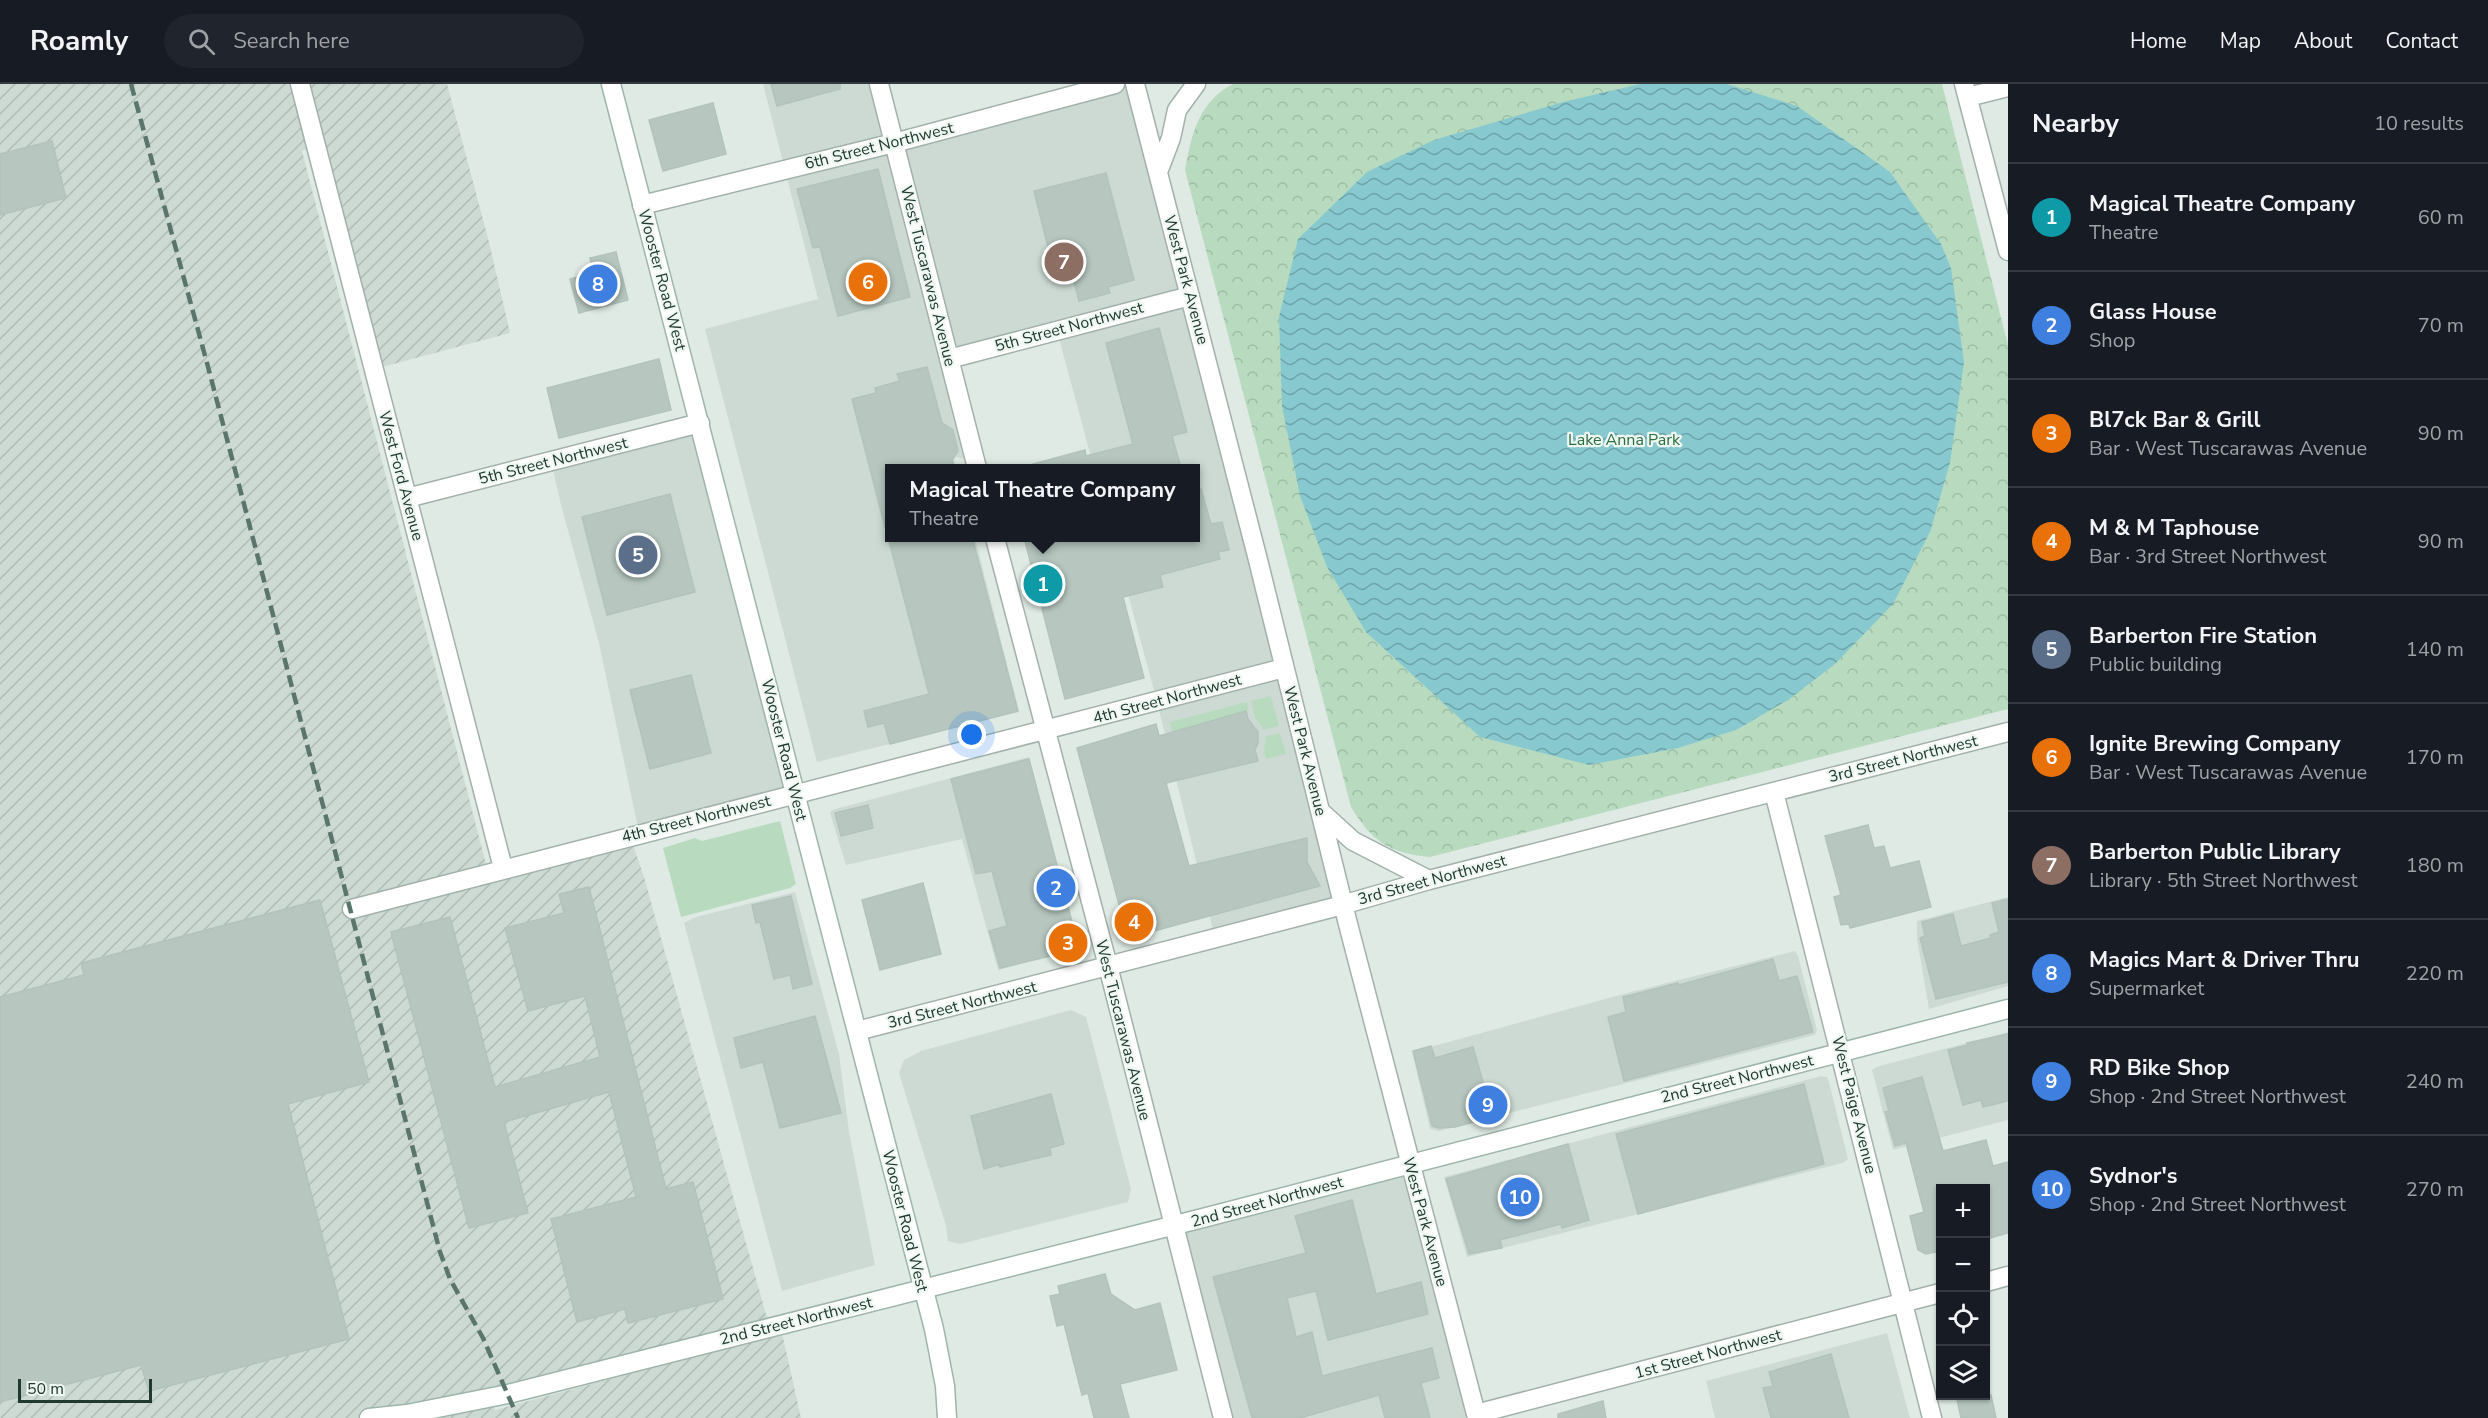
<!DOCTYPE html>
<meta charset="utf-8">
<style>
:root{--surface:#171b24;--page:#20242c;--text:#f1f3f6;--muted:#9ea1a6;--line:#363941;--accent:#8c9099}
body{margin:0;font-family:"Nunito Sans",sans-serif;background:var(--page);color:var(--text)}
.controls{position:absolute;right:18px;bottom:18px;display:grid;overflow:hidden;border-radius:0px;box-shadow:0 2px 4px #0004}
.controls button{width:54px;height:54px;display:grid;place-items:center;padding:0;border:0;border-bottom:2px solid var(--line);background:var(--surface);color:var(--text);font:30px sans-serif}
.scale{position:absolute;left:18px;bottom:15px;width:134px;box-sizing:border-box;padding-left:6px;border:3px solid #203931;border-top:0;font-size:16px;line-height:21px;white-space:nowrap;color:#203931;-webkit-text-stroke:4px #eff7f2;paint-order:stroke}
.you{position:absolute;left:972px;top:651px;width:21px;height:21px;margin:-15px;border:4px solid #fff;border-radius:50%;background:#1a73e8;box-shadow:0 0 0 9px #1a73e833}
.badge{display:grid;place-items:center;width:39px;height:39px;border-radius:50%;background:var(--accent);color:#fff;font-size:20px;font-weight:700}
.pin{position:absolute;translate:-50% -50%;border:3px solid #fff;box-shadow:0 2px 6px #0006}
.popup{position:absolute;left:885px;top:380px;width:315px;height:78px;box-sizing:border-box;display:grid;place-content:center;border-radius:0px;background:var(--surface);filter:drop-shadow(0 2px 4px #0005);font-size:20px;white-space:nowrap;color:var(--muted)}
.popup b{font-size:22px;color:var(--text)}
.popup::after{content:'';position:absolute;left:50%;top:100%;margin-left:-12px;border:12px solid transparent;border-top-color:var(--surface)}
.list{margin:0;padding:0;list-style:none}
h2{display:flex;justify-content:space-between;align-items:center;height:78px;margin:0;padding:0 24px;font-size:26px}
h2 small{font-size:20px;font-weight:400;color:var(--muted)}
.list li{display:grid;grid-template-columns:39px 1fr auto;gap:18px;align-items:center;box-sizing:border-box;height:108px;padding:0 24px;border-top:2px solid var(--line)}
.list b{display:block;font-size:22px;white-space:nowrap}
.list p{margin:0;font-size:20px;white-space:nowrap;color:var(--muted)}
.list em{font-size:20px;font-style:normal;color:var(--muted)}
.icon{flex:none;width:33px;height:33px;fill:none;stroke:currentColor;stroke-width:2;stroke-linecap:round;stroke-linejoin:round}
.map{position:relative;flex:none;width:2008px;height:1334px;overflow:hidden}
header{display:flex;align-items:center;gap:36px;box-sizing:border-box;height:84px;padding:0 30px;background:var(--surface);border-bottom:2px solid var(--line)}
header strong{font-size:28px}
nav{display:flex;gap:33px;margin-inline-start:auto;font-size:21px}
.search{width:420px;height:54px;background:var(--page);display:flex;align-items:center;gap:15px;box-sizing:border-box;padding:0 21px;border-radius:33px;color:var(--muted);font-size:22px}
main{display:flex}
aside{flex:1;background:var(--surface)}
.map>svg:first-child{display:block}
.built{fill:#cddad3}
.industrial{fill:url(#industrial-furrows)}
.green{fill:#b8dbbf}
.forest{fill:url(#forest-crowns)}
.water{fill:url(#water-waves)}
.building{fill:#b7c7c0;stroke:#b2c3bb;stroke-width:1.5}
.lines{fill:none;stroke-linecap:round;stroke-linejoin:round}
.street-casing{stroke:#a2b1ab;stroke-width:21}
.secondary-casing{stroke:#9eb5ab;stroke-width:21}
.street{stroke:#fff;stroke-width:18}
.secondary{stroke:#fff;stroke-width:18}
.rail{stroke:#5a756c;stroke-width:4.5;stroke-dasharray:12 6;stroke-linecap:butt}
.labels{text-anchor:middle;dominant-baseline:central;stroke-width:4.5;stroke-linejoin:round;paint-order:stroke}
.street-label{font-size:16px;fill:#203931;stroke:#eff7f2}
.park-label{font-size:16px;fill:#2b6f41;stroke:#eff7f2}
</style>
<header>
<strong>Roamly</strong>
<div class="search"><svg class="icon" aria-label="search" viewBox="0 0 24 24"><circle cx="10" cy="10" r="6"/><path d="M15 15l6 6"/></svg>Search here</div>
<nav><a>Home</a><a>Map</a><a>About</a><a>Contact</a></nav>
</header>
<main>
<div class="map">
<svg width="2008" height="1334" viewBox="0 0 2008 1334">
<defs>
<pattern id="industrial-furrows" width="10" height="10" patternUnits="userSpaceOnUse" patternTransform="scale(1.5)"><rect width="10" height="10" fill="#cddad3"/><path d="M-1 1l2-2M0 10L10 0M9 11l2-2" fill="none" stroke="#b0bcb6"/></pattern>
<pattern id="forest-crowns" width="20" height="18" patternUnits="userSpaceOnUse" patternTransform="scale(1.5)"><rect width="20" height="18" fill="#b8dbbf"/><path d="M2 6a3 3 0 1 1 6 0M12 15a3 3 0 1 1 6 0" fill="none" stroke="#9ebda5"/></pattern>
<pattern id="water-waves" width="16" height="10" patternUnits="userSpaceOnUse" patternTransform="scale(1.5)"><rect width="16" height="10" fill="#87c9cf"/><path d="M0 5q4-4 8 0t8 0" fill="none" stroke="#6ea4a9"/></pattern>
</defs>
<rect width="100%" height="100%" fill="#dfeae4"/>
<path class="built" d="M 763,0 L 879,0 L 894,59 L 1115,0 L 1135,0 L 1343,821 L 1215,854 L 1157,618 L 1113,454 L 1196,454 L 1196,384 L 1094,384 L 1057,247 L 950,275 L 976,377 L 956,373 L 954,376 L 956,384 L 890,384 L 890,454 L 975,454 L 1019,628 L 817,678 L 705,245 L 818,215 Z
M 700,339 L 795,709 L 638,744 L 599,559 L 561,421 L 551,377 Z
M 1029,673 L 1080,864 L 998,886 L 962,755 L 846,781 L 830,729 L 832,726 Z
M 795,808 L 839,970 L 849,1048 L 875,1181 L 782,1207 L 684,839 L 696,833 Z
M 2008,813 L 2008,902 L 1929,925 L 1917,855 L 1917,837 Z
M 1795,867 L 1798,872 L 1817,946 L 1815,951 L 1439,1047 L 1430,1045 L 1412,968 L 1627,909 Z
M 1071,926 L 1086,933 L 1131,1105 L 1128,1118 L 960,1160 L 948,1157 L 946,1142 L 899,989 L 904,976 L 921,967 Z
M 2008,948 L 2008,1036 L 1893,1066 L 1872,986 L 1876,983 Z
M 1821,992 L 1827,993 L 1829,998 L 1848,1075 L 1843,1079 L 1467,1173 L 1444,1093 Z
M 1410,1081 L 1477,1334 L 1223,1334 L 1173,1142 Z
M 1887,1249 L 1910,1334 L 1715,1334 L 1706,1297 Z"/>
<path class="industrial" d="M 0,0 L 300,0 L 315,62 L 302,67 L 488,788 L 630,752 L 644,793 L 767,1234 L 749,1249 L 490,1306 L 495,1326 L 782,1249 L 801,1334 L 0,1334 Z
M 307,0 L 447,0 L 489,158 L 510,249 L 382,283 Z"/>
<path class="green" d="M 1271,612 L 1279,642 L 1264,646 L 1255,634 L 1251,617 Z
M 1247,618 L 1249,626 L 1172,649 L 1170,638 Z
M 1280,649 L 1286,670 L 1266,675 L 1264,667 L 1266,652 Z
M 780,737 L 796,800 L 790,804 L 681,833 L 663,764 L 695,754 L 702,757 Z"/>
<path class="forest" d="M 1233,0 L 1942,0 L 2008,261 L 2008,625 L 1430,773 C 1390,769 1372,758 1351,723 L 1185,86 C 1191,51 1199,17 1233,0 Z"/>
<path class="water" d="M 1640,0 L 1727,0 L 1797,22 L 1890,88 L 1941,160 L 1951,184 L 1964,278 L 1950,379 L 1930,448 L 1893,520 L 1835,580 L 1788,616 L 1736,646 L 1678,664 L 1589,681 L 1480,653 L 1366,548 L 1327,483 L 1300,412 L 1282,322 L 1279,233 L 1298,155 L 1367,88 L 1434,56 L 1563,18 Z"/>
<path class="building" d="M 771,0 L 840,0 L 840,5 L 777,22 Z
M 713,19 L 726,70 L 663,87 L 649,36 Z
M 52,57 L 66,114 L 0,131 L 0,70 Z
M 878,85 L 910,213 L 838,232 L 820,163 L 813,164 L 797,105 Z
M 1106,89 L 1134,196 L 1108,203 L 1110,209 L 1079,217 L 1070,182 L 1054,187 L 1034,107 Z
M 616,168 L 628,216 L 579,229 L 570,195 L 594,189 L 590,174 Z
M 1159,244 L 1187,348 L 1172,352 L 1181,384 L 1034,384 L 1033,380 L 1085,366 L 1086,372 L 1133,360 L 1106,259 Z
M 659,275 L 671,326 L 559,354 L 547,304 Z
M 927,283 L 942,339 L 953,346 L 958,367 L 952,376 L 954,384 L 890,384 L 890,442 L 885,443 L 852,315 L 876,309 L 875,304 L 900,297 L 897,290 Z
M 1201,405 L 1211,440 L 1222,438 L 1229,466 L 1218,468 L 1220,475 L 1160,491 L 1163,503 L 1123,513 L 1144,594 L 1065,615 L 1024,453 L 1196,453 L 1196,406 Z
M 670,410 L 695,508 L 607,531 L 582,433 Z
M 888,453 L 972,453 L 1018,627 L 890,660 L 884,639 L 868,643 L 864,627 L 929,610 Z
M 691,591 L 711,669 L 650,685 L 630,606 Z
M 1246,627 L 1248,635 L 1258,648 L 1258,659 L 1255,666 L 1258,677 L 1166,699 L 1189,782 L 1307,754 L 1307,778 L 1320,802 L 1128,854 L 1077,664 L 1156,640 L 1159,652 Z
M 1029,675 L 1079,865 L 1000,884 L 989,847 L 1007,842 L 992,787 L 976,790 L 951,695 Z
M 868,721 L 873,744 L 841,752 L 835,729 Z
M 1868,741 L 1874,764 L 1884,762 L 1890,784 L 1919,777 L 1931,823 L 1850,844 L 1849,840 L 1841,841 L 1834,813 L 1841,811 L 1825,752 Z
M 923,799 L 941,870 L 880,886 L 862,816 Z
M 589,803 L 666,1105 L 693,1098 L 723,1215 L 628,1239 L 625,1225 L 577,1238 L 551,1135 L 636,1113 L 609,1008 L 504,1038 L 528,1129 L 469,1144 L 391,848 L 450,833 L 495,1003 L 600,973 L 585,912 L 528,927 L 505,844 L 564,829 L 559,810 Z
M 791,812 L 812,900 L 793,905 L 790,891 L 774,895 L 760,838 L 756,839 L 752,821 Z
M 2008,815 L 2008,898 L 1936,915 L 1920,854 L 1925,852 L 1922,838 L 1953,830 L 1961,862 L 1991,854 L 1990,851 L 1999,848 L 1992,819 Z
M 320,816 L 369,998 L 288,1020 L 349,1255 L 149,1307 L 141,1281 L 0,1318 L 0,913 L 84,891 L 81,879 Z
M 1773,875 L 1779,897 L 1797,892 L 1813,948 L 1624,997 L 1608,933 L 1626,928 L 1623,913 L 1678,899 L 1679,901 Z
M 815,932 L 841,1029 L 780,1044 L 763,978 L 741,984 L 734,954 Z
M 2008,950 L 2008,1017 L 1983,1023 L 1981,1016 L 1963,1021 L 1948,966 L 1968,961 L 1967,959 Z
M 1431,962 L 1435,974 L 1473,963 L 1493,1033 L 1455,1043 L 1439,1044 L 1432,1042 L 1413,967 Z
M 1922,993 L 1943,1067 L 1986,1056 L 1993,1082 L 2008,1078 L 2008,1149 L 1986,1155 L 1986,1104 L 1941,1104 L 1941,1167 L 1926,1170 L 1918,1166 L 1910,1132 L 1924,1128 L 1906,1059 L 1895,1062 L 1885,1028 L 1889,1027 L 1883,1004 Z
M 1804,1000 L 1824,1080 L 1638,1130 L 1616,1050 Z
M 1051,1010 L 1064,1060 L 1050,1064 L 1051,1071 L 1000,1083 L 1000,1080 L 984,1085 L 971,1032 Z
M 1568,1060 L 1589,1136 L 1562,1144 L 1561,1140 L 1500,1156 L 1502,1164 L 1469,1170 L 1446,1095 Z
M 1352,1116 L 1376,1210 L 1421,1198 L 1428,1230 L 1328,1256 L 1316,1207 L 1287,1214 L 1296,1253 L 1312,1248 L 1322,1292 L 1432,1264 L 1439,1294 L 1421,1299 L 1430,1334 L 1385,1334 L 1379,1311 L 1300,1334 L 1252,1334 L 1213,1193 L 1306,1169 L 1295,1132 Z
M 1105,1190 L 1111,1210 L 1135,1226 L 1160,1219 L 1177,1286 L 1120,1300 L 1129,1334 L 1094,1334 L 1088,1309 L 1082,1311 L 1064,1240 L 1057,1242 L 1050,1212 L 1060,1210 L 1058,1202 Z
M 1831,1270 L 1849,1334 L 1771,1334 L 1763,1304 L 1773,1302 L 1769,1288 Z
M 1956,1311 L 1991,1311 L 1996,1334 L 1961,1334 Z
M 1603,1317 L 1606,1334 L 1558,1334 L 1558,1330 Z"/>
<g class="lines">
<defs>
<path id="street" d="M 300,0 L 503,784
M 879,0 L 977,384
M 1135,0 L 1257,472 L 1348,840 L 1477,1334
M 1964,0 L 2008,167
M 1968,13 L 2008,3
M 1158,88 L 1171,54 L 1177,26 L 1196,0
M 642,121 L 894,59 L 1115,0
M 949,275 L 1190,212
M 407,414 L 700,339
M 995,454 L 1108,882 L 1223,1334
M 1774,708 L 1932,1334
M 1320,727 L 1353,757 L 1429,796
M 352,825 L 1284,584
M 857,947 L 1335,823 L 1429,796 L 2008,648
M 1986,1198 L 2008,1192
M 1476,1330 L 1940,1209"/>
<path id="secondary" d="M 611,0 L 934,1245 L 945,1302 L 947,1334
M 369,1334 L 407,1330 L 508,1310 L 1203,1134 L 2008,925"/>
</defs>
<use href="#street" class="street-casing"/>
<use href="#secondary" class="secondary-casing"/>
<use href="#street" class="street"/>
<use href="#secondary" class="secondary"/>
<path class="rail" d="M 131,0 L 207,279 L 440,1168 L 450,1195 L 483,1254 L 518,1334"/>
</g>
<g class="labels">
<g class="street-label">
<text transform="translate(879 62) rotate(-14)">6th Street Northwest</text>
<text transform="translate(928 192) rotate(76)">West Tuscarawas Avenue</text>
<text transform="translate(662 196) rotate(75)">Wooster Road West</text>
<text transform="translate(1186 196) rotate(75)">West Park Avenue</text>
<text transform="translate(1069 243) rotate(-15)">5th Street Northwest</text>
<text transform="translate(553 377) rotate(-14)">5th Street Northwest</text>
<text transform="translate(401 392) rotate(75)">West Ford Avenue</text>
<text transform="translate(1167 615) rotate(-15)">4th Street Northwest</text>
<text transform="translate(784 666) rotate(76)">Wooster Road West</text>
<text transform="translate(1305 667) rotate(76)">West Park Avenue</text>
<text transform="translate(1903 675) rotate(-14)">3rd Street Northwest</text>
<text transform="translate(696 735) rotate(-14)">4th Street Northwest</text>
<text transform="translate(1432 796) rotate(-15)">3rd Street Northwest</text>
<text transform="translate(962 921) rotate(-14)">3rd Street Northwest</text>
<text transform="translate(1123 946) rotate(76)">West Tuscarawas Avenue</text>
<text transform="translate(1737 995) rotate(-14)">2nd Street Northwest</text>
<text transform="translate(1854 1021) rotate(76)">West Paige Avenue</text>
<text transform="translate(1267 1118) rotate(-15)">2nd Street Northwest</text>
<text transform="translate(905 1137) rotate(76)">Wooster Road West</text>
<text transform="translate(1425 1138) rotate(75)">West Park Avenue</text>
<text transform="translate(796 1237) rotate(-14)">2nd Street Northwest</text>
<text transform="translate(1708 1270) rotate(-15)">1st Street Northwest</text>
</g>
<g class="park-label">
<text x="1624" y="356">Lake Anna Park</text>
</g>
</g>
</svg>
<div class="controls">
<button>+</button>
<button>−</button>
<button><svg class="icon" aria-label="locate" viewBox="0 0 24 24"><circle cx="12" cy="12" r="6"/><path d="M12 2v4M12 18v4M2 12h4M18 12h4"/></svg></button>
<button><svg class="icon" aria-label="layers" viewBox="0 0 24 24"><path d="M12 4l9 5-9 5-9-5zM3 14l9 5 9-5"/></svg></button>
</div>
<div class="scale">50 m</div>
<div class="you"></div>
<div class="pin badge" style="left:1043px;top:500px;background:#0f9aa8">1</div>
<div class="popup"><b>Magical Theatre Company</b>Theatre</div>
<div class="pin badge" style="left:1056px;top:804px;background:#3f7fe0">2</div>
<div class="pin badge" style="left:1068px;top:859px;background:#e8710a">3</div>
<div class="pin badge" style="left:1134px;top:838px;background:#e8710a">4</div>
<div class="pin badge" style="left:638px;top:471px;background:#5c6f8a">5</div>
<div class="pin badge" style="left:868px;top:198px;background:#e8710a">6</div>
<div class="pin badge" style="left:1064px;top:178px;background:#8d6e63">7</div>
<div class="pin badge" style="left:598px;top:200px;background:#3f7fe0">8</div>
<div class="pin badge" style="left:1488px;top:1021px;background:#3f7fe0">9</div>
<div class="pin badge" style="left:1520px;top:1113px;background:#3f7fe0">10</div>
</div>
<aside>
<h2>Nearby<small>10 results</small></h2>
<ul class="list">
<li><span class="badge" style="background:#0f9aa8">1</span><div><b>Magical Theatre Company</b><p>Theatre</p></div><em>60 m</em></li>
<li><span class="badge" style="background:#3f7fe0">2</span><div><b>Glass House</b><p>Shop</p></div><em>70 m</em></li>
<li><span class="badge" style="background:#e8710a">3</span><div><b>Bl7ck Bar &amp; Grill</b><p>Bar · West Tuscarawas Avenue</p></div><em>90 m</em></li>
<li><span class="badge" style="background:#e8710a">4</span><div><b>M &amp; M Taphouse</b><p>Bar · 3rd Street Northwest</p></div><em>90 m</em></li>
<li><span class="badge" style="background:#5c6f8a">5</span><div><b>Barberton Fire Station</b><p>Public building</p></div><em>140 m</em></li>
<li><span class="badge" style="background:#e8710a">6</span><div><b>Ignite Brewing Company</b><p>Bar · West Tuscarawas Avenue</p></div><em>170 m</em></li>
<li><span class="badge" style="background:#8d6e63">7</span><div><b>Barberton Public Library</b><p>Library · 5th Street Northwest</p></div><em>180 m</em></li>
<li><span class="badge" style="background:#3f7fe0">8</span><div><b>Magics Mart &amp; Driver Thru</b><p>Supermarket</p></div><em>220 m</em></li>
<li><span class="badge" style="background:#3f7fe0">9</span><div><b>RD Bike Shop</b><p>Shop · 2nd Street Northwest</p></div><em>240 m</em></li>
<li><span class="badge" style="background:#3f7fe0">10</span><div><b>Sydnor's</b><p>Shop · 2nd Street Northwest</p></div><em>270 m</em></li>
</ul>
</aside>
</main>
